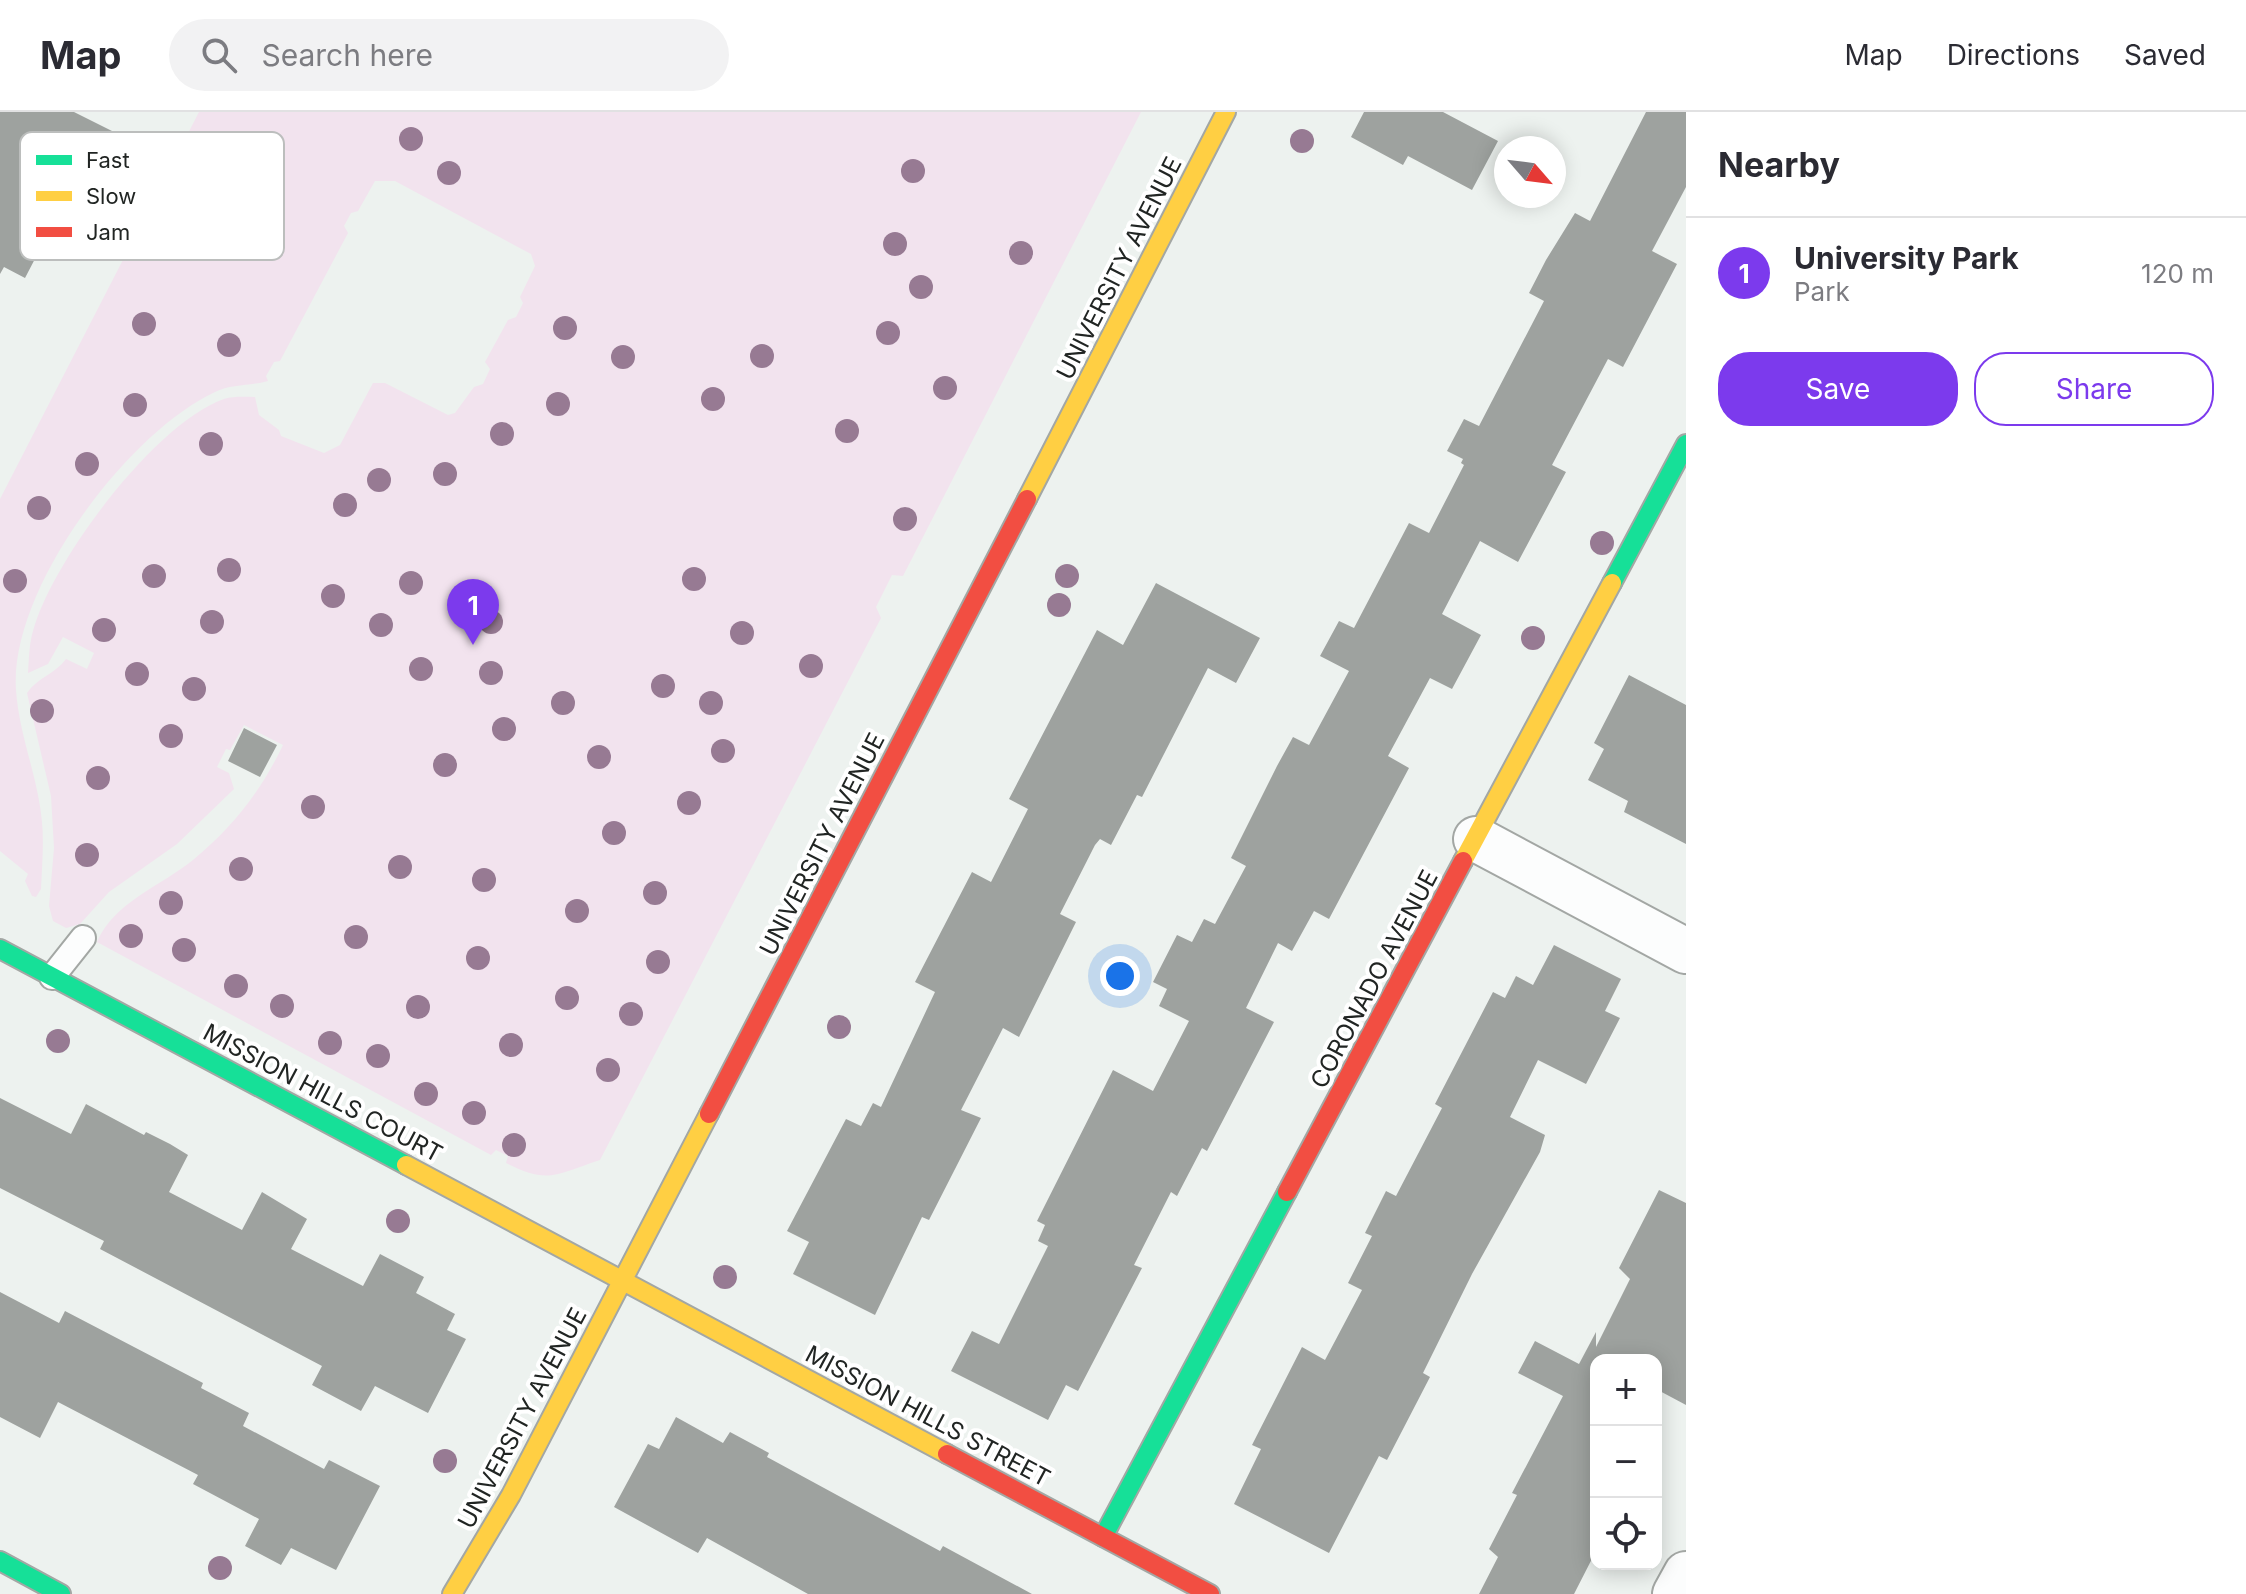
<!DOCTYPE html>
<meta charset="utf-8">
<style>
:root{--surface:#fff;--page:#f2f2f3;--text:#2b2b33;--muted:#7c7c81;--line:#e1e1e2;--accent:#7c3aed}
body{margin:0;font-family:Inter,sans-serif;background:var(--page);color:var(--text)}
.controls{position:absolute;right:24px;bottom:24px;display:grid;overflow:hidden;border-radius:16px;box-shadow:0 4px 20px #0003}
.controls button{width:72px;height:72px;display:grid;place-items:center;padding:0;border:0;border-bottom:2px solid var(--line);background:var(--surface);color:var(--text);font:40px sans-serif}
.compass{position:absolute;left:1494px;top:24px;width:72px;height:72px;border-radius:50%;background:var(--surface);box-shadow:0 4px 20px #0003;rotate:118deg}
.you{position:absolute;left:1120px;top:864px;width:28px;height:28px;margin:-20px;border:6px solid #fff;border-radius:50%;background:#1a73e8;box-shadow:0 0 0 12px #1a73e833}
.badge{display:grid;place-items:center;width:52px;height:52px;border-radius:50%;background:var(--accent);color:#fff;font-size:26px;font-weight:700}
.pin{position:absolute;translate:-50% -66px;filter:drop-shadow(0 2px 4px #0008)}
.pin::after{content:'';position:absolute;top:42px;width:28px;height:24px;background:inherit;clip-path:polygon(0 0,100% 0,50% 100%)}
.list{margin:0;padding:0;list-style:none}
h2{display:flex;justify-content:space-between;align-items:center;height:104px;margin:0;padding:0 32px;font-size:34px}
h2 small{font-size:26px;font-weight:400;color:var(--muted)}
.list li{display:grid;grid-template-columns:52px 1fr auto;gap:24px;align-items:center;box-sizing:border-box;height:112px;padding:0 32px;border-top:2px solid var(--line)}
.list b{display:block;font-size:30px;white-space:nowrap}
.list p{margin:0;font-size:26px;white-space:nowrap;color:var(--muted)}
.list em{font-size:26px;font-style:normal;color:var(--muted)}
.actions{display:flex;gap:16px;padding:24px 32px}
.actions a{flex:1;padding:18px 0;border:2px solid var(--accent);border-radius:32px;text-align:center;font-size:28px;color:var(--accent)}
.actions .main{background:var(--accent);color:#fff}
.icon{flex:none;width:44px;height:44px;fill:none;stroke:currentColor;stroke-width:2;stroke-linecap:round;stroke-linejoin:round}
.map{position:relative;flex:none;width:1686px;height:1482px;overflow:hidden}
header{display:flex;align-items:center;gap:48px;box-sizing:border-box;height:112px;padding:0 40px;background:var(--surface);border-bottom:2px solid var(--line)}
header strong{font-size:38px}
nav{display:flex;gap:44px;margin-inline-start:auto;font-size:28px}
.search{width:560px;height:72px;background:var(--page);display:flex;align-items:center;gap:20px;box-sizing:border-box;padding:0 28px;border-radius:44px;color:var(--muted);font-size:30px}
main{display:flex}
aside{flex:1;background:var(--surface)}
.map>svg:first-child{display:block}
.green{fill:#f2e3ee}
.building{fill:#9ea29f}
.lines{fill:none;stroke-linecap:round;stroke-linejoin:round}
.lane-casing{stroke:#a3a7a4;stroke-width:28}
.street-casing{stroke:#a3a7a4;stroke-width:48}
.fast-casing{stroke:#a3a7a4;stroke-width:22}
.slow-casing{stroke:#a3a7a4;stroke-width:22}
.jam-casing{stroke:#a3a7a4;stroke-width:22}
.lane{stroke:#fcfdfd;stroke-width:24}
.street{stroke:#fcfdfd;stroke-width:44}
.fast{stroke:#16e098;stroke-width:18}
.slow{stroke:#ffcf43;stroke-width:18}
.jam{stroke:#f24e42;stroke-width:18}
.tree{fill:#977a93}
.labels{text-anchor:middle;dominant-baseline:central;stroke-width:8;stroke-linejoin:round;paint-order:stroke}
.street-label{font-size:24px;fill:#212523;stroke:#fff}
.key{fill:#fff;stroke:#bcbebd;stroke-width:2}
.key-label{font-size:22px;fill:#212523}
</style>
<header>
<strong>Map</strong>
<div class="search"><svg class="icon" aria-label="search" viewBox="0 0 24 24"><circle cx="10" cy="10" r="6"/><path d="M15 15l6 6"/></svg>Search here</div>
<nav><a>Map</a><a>Directions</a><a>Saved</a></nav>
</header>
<main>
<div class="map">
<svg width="1686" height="1482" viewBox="0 0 1686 1482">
<rect width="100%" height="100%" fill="#edf2ef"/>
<path class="green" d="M 199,0 L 1141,0 L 903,464 L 892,463 L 876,495 L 881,506 L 600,1048 C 557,1062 548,1073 506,1051 L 508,1044 L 496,1038 L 491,1043 L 97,830 C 114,790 161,774 193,748 C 233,715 261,679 283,633 L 244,613 L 230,638 L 226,637 L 217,655 L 229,661 L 234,677 L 177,732 L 109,780 L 80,812 L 66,816 L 53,809 L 49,794 L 54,736 L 51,684 L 27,581 C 37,566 55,562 66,547 L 87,557 L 94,541 L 63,525 L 48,552 L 28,561 C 29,548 29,532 33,519 C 52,449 155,311 224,287 C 234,284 245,285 255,285 L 259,303 L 279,318 L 281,324 L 324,341 L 340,333 L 373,271 L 385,271 L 448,303 L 455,301 L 474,275 L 483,272 L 490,257 L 485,250 L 508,208 L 516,205 L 523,191 L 520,185 L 535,154 L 531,142 L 395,69 L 375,69 L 358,99 L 351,101 L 344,114 L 348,121 L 280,249 L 274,250 L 266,264 L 268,269 C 251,274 231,272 215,280 C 127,321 9,478 16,578 C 19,623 38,665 42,710 C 44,731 42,755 41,777 L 36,785 L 32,784 L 25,769 L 28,762 L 0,739 L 0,387 Z"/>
<path class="building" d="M 0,0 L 74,0 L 112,19 L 96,50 L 77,40 L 75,45 L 62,39 L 28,107 L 50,118 L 25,166 L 4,155 L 0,162 Z
M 1364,0 L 1443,0 L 1498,29 L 1472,78 L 1408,44 L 1403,53 L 1351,25 Z
M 1646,0 L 1686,0 L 1686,75 L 1652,139 L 1677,152 L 1623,255 L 1608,247 L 1552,353 L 1566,360 L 1518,450 L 1480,429 L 1442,502 L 1481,523 L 1452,577 L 1430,566 L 1388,644 L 1409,656 L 1329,807 L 1314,799 L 1292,839 L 1278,831 L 1246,896 L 1274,910 L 1207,1039 L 1202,1036 L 1177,1084 L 1171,1080 L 1134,1153 L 1142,1156 L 1078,1279 L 1066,1273 L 1048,1308 L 951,1259 L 972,1219 L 999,1232 L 1048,1134 L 1038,1129 L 1045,1113 L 1037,1109 L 1113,958 L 1153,979 L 1189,909 L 1159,894 L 1167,877 L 1153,870 L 1177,823 L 1192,830 L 1204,807 L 1215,812 L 1246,754 L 1231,746 L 1277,654 L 1293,625 L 1309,633 L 1349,559 L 1320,544 L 1339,509 L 1354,516 L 1409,411 L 1429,421 L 1464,353 L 1461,351 L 1463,347 L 1447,339 L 1464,307 L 1479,314 L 1544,189 L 1529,181 L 1546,148 L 1575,101 L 1590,109 Z
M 1156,471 L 1260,526 L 1236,571 L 1208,556 L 1142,685 L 1137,683 L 1111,733 L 1100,727 L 1095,733 L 1060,802 L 1076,810 L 1019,925 L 1003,916 L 961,998 L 981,1006 L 929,1108 L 922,1105 L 875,1203 L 793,1162 L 809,1130 L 787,1119 L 846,1007 L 861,1014 L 873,991 L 881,995 L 935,880 L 915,870 L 972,760 L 991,770 L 1028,697 L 1009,687 L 1097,518 L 1123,533 Z
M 1629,563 L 1686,593 L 1686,732 L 1624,700 L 1628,689 L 1588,668 L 1604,637 L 1594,631 Z
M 244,616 L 277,633 L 260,665 L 228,649 Z
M 1554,833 L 1621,867 L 1605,899 L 1620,906 L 1586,972 L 1538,948 L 1510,1005 L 1545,1023 L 1540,1040 L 1472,1162 L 1423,1261 L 1430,1265 L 1387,1348 L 1379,1344 L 1329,1441 L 1234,1392 L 1261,1337 L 1252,1333 L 1302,1235 L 1325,1248 L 1362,1178 L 1348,1171 L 1372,1124 L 1365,1121 L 1386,1079 L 1396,1084 L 1442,996 L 1435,992 L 1493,880 L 1505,886 L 1516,864 L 1533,873 Z
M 0,986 L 71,1022 L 86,992 L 144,1023 L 146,1020 L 170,1032 L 188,1043 L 169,1080 L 242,1118 L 262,1080 L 307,1107 L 291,1137 L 363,1174 L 380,1142 L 424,1165 L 416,1181 L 455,1202 L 447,1218 L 466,1227 L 428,1301 L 375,1274 L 361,1299 L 312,1273 L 322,1254 L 100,1137 L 104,1129 L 0,1076 Z
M 1659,1078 L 1686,1091 L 1686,1293 L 1656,1277 L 1656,1248 L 1596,1248 L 1596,1439 L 1574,1482 L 1479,1482 L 1498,1445 L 1489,1437 L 1517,1383 L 1512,1381 L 1563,1284 L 1518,1261 L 1535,1229 L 1579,1252 L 1596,1220 L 1596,1235 L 1630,1167 L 1619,1156 Z
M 0,1180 L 59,1211 L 65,1199 L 203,1271 L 201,1276 L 249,1301 L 243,1314 L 324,1357 L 329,1348 L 380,1374 L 336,1458 L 291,1436 L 281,1453 L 245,1434 L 259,1407 L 193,1372 L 198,1363 L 58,1290 L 40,1326 L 0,1305 Z
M 676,1305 L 723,1331 L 730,1320 L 769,1341 L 767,1345 L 940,1439 L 943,1434 L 1032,1482 L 808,1482 L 707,1426 L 698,1441 L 614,1395 L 648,1332 L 659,1337 Z"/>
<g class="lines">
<defs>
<path id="lane" d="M 52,865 L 83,826"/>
<path id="street" d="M 1476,727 L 1686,839
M 1675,1482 L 1686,1462"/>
<path id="fast" d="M 1612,471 L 1686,332
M 0,837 L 406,1053
M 1103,1425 L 1287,1080
M 0,1449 L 61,1482"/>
<path id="slow" d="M 1027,387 L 1226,0
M 1463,749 L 1612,471
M 406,1053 L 947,1342
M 452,1482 L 511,1383 L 709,1002"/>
<path id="jam" d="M 709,1002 L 1027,387
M 1287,1080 L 1463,749
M 947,1342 L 1210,1482"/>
</defs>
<use href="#lane" class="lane-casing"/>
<use href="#street" class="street-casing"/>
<use href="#fast" class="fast-casing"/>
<use href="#slow" class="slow-casing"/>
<use href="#jam" class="jam-casing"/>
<use href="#lane" class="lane"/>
<use href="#street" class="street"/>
<use href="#fast" class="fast"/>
<use href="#slow" class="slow"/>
<use href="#jam" class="jam"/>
</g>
<g class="tree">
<circle cx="411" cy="27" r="12"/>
<circle cx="1302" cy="29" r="12"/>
<circle cx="913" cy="59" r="12"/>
<circle cx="449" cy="61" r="12"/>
<circle cx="895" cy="132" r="12"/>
<circle cx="1021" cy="141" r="12"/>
<circle cx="921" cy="175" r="12"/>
<circle cx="144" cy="212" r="12"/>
<circle cx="565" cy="216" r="12"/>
<circle cx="888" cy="221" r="12"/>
<circle cx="229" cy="233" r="12"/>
<circle cx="762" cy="244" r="12"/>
<circle cx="623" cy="245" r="12"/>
<circle cx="945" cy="276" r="12"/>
<circle cx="713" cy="287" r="12"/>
<circle cx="558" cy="292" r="12"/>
<circle cx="135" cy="293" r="12"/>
<circle cx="847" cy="319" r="12"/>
<circle cx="502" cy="322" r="12"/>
<circle cx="211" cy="332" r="12"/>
<circle cx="87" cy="352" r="12"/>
<circle cx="445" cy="362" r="12"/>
<circle cx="379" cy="368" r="12"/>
<circle cx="345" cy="393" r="12"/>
<circle cx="39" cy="396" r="12"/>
<circle cx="905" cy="407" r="12"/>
<circle cx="1602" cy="431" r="12"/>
<circle cx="229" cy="458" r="12"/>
<circle cx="154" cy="464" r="12"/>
<circle cx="1067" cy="464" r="12"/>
<circle cx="694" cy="467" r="12"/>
<circle cx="15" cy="469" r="12"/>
<circle cx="411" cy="471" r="12"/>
<circle cx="333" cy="484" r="12"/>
<circle cx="1059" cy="493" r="12"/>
<circle cx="212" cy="510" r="12"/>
<circle cx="491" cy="510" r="12"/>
<circle cx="381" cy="513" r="12"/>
<circle cx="104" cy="518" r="12"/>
<circle cx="742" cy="521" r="12"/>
<circle cx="1533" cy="526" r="12"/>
<circle cx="811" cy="554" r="12"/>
<circle cx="421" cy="557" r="12"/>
<circle cx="491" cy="561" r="12"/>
<circle cx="137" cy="562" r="12"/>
<circle cx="663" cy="574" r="12"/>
<circle cx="194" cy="577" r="12"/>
<circle cx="563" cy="591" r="12"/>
<circle cx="711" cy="591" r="12"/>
<circle cx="42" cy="599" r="12"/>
<circle cx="504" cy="617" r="12"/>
<circle cx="171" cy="624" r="12"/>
<circle cx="723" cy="639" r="12"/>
<circle cx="599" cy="645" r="12"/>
<circle cx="445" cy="653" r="12"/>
<circle cx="98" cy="666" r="12"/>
<circle cx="689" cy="691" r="12"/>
<circle cx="313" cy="695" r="12"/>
<circle cx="614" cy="721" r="12"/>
<circle cx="87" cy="743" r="12"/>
<circle cx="400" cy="755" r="12"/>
<circle cx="241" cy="757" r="12"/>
<circle cx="484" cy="768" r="12"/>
<circle cx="655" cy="781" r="12"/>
<circle cx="171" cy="791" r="12"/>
<circle cx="577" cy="799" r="12"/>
<circle cx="131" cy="824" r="12"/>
<circle cx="356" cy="825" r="12"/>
<circle cx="184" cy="838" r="12"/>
<circle cx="478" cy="846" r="12"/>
<circle cx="658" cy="850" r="12"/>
<circle cx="236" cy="874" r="12"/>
<circle cx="567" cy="886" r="12"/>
<circle cx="282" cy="894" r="12"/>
<circle cx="418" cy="895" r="12"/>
<circle cx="631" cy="902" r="12"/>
<circle cx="839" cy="915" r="12"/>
<circle cx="58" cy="929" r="12"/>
<circle cx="330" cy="931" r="12"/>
<circle cx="511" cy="933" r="12"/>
<circle cx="378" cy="944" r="12"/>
<circle cx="608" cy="958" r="12"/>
<circle cx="426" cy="982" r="12"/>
<circle cx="474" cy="1001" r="12"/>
<circle cx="514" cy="1033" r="12"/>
<circle cx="398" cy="1109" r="12"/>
<circle cx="725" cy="1165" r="12"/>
<circle cx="445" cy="1349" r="12"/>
<circle cx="220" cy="1456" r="12"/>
</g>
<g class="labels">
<g class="street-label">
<text transform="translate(1119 156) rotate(-63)">UNIVERSITY AVENUE</text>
<text transform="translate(822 732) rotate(-63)">UNIVERSITY AVENUE</text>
<text transform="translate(1374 867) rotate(-62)">CORONADO AVENUE</text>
<text transform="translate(323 981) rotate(28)">MISSION HILLS COURT</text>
<text transform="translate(928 1304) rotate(28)">MISSION HILLS STREET</text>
<text transform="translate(522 1306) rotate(-62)">UNIVERSITY AVENUE</text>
</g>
</g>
<rect x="20" y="20" width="264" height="128" rx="12" class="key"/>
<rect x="36" y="43" width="36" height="10" fill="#16e098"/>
<rect x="36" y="79" width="36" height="10" fill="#ffcf43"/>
<rect x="36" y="115" width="36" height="10" fill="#f24e42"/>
<g class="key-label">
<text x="86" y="56">Fast</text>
<text x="86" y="92">Slow</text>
<text x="86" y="128">Jam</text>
</g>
</svg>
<div class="controls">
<button>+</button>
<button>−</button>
<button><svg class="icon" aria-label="locate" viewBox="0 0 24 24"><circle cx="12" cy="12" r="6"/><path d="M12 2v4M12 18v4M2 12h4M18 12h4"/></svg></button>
</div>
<svg class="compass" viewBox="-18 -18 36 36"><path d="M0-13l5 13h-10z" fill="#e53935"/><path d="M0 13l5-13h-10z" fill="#7c7c81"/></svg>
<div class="you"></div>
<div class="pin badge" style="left:473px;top:533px">1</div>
</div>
<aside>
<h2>Nearby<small></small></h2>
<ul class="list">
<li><span class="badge">1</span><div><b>University Park</b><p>Park</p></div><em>120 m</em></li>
</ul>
<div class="actions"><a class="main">Save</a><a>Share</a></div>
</aside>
</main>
